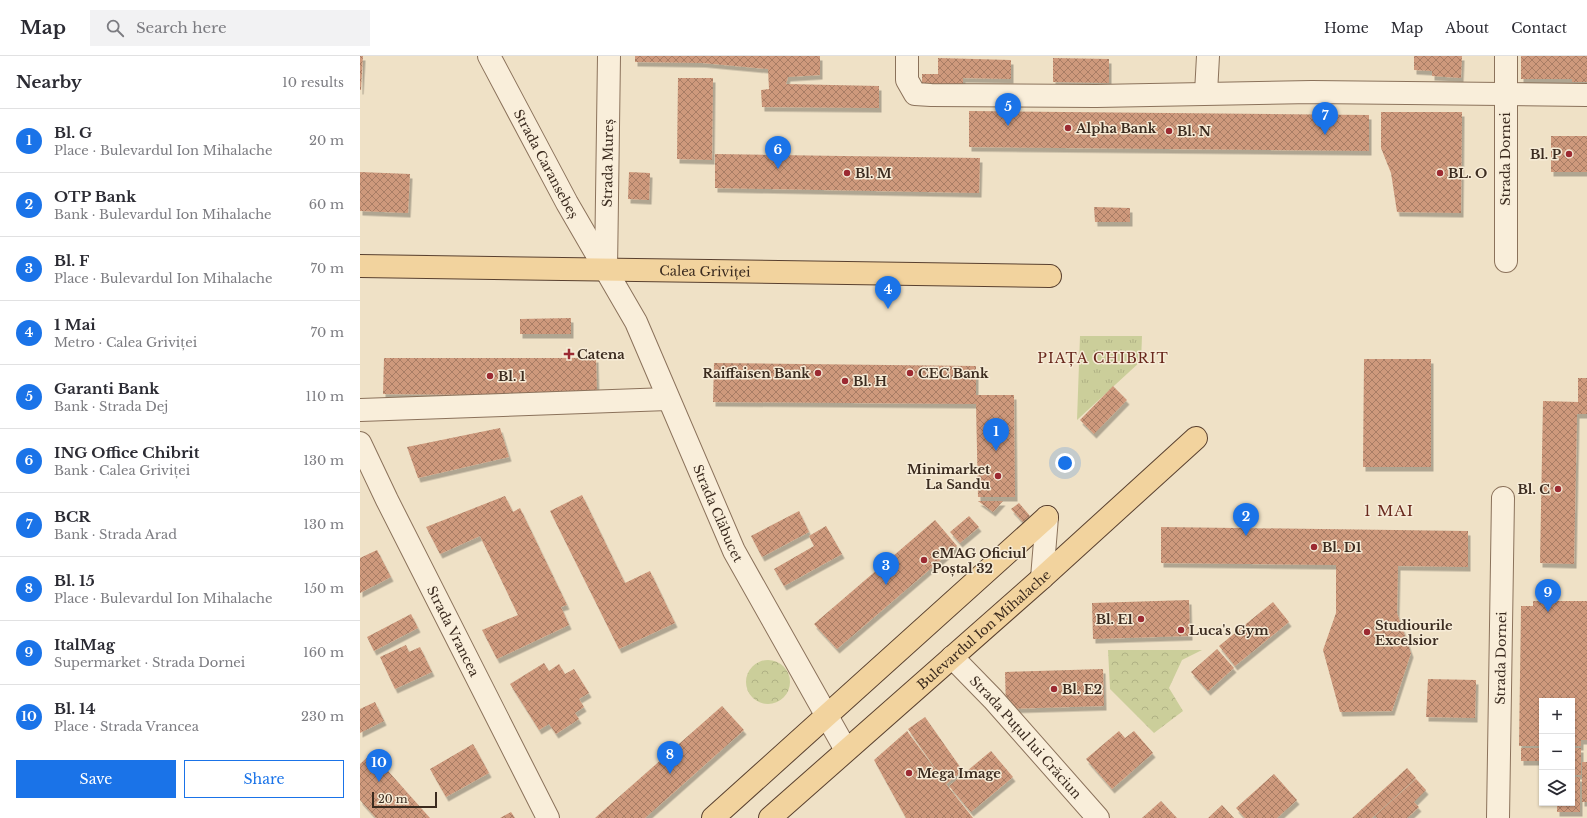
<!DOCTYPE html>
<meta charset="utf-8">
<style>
:root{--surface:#fff;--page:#f2f2f3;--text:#2b2b33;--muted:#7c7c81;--line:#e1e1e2;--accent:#1a73e8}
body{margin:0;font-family:"Libre Baskerville",serif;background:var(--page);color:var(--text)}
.controls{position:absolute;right:12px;bottom:12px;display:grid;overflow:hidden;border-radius:0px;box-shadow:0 1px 3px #0004}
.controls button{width:36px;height:36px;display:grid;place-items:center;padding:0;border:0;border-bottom:1px solid var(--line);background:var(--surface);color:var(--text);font:20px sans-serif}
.scale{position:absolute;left:12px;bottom:10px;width:65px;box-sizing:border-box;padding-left:4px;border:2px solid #3b2b1f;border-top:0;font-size:11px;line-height:14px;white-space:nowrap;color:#3b2b1f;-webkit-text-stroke:3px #f6ebd6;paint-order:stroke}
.you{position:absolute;left:705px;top:407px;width:14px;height:14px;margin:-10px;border:3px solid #fff;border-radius:50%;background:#1a73e8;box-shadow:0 0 0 6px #1a73e833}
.badge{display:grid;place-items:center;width:26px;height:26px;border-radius:50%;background:var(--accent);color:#fff;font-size:13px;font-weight:700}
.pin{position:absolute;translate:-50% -33px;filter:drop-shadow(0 1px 2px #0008)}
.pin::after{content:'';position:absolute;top:21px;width:14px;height:12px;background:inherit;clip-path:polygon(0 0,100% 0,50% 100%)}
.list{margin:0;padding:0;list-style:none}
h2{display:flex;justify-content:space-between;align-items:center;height:52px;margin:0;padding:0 16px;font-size:17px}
h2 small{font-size:13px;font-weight:400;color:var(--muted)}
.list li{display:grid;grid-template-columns:26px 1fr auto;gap:12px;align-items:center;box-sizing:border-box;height:64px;padding:0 16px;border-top:1px solid var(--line)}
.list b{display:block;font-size:15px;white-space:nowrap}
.list p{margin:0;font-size:13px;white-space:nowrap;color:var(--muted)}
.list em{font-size:13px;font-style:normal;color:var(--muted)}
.actions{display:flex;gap:8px;padding:12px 16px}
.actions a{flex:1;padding:9px 0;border:1px solid var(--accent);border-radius:0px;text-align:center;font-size:14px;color:var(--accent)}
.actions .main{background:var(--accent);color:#fff}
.icon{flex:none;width:22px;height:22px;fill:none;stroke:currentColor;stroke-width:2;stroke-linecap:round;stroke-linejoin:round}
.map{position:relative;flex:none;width:1227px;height:762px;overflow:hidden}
header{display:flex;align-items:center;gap:24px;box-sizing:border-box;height:56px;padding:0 20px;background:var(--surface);border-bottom:1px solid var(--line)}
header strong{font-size:19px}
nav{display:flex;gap:22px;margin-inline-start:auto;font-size:14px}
.search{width:280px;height:36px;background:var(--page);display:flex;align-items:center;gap:10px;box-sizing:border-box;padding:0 14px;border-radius:0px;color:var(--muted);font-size:15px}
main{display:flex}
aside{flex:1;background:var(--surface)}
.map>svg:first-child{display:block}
.grass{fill:url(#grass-tufts)}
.forest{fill:url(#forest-crowns)}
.building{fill:url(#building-cross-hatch);filter:url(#shadow)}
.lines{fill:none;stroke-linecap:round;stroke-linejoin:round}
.minor-casing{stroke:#8b725b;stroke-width:24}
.major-casing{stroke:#59402f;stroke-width:24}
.minor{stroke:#f9eeda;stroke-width:22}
.major{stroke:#f2d39e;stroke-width:22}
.poi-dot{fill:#9b2a32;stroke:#f6ebd6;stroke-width:1.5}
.labels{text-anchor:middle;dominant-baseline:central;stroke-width:3;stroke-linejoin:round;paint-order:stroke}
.poi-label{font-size:13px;font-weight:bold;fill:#3b2b1f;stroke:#f6ebd6;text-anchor:start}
.street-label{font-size:13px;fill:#3b2b1f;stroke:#f6ebd6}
.neighbourhood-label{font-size:14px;letter-spacing:1px;fill:#69291e;stroke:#f6ebd6}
.quarter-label{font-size:15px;letter-spacing:1px;fill:#69291e;stroke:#f6ebd6}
</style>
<header>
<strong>Map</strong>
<div class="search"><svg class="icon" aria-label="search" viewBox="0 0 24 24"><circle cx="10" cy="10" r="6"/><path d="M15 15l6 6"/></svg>Search here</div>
<nav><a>Home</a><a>Map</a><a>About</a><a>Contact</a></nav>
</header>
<main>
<aside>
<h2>Nearby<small>10 results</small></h2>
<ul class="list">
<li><span class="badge">1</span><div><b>Bl. G</b><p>Place · Bulevardul Ion Mihalache</p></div><em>20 m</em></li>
<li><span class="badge">2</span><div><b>OTP Bank</b><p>Bank · Bulevardul Ion Mihalache</p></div><em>60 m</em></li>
<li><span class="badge">3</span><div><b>Bl. F</b><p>Place · Bulevardul Ion Mihalache</p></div><em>70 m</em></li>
<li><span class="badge">4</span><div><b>1 Mai</b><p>Metro · Calea Griviței</p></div><em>70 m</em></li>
<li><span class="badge">5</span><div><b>Garanti Bank</b><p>Bank · Strada Dej</p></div><em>110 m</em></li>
<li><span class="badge">6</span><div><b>ING Office Chibrit</b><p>Bank · Calea Griviței</p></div><em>130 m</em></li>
<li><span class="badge">7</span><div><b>BCR</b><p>Bank · Strada Arad</p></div><em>130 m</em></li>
<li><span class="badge">8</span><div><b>Bl. 15</b><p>Place · Bulevardul Ion Mihalache</p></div><em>150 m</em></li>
<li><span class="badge">9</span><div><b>ItalMag</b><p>Supermarket · Strada Dornei</p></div><em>160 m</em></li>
<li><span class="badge">10</span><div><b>Bl. 14</b><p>Place · Strada Vrancea</p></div><em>230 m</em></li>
</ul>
<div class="actions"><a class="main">Save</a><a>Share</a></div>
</aside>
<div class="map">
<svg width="1227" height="762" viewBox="0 0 1227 762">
<defs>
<pattern id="grass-tufts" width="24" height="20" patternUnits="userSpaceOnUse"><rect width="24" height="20" fill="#cbce9a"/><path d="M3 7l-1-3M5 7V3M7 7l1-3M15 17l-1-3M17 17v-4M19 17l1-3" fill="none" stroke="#afb184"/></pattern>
<pattern id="forest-crowns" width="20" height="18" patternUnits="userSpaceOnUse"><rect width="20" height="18" fill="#cbce9a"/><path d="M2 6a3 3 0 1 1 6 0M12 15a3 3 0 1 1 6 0" fill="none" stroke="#afb184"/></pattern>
<pattern id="building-cross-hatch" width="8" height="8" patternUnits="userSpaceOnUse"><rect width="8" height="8" fill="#ce997c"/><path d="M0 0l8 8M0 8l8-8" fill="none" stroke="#a87d65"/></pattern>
<filter id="shadow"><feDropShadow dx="2.5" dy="4.5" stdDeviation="0" flood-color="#0004"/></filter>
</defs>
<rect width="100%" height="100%" fill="#efe1c6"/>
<path class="grass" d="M 720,280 L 782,280 L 781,305 L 717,364 Z"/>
<path class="forest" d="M 748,594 L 842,594 L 822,604 L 809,632 L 823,655 L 794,677 L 750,633 Z
M386 626a22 22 0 1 1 44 0a22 22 0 1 1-44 0Z"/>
<path class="building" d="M 0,0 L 3,0 L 1,34 L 0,34 Z
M 275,0 L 460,0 L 460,19 L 428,21 L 426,28 L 519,30 L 519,52 L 402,51 L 401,34 L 409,33 L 408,13 L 343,7 L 275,6 Z
M 1054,0 L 1102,0 L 1101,22 L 1072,20 L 1072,15 L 1054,14 Z
M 1161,0 L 1227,0 L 1227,26 L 1212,26 L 1212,23 L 1161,23 Z
M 578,2 L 651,4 L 651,23 L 603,22 L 603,33 L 562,32 L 562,18 L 578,18 Z
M 693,2 L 749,3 L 749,27 L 693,26 Z
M 318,22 L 353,22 L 352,104 L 317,103 Z
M 609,55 L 1009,59 L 1009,95 L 609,91 Z
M 1021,56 L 1102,56 L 1101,157 L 1037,156 L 1031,117 L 1021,92 Z
M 1191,80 L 1227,80 L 1227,116 L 1191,116 Z
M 355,98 L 620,102 L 619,137 L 355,132 Z
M 0,116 L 50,118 L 48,157 L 0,155 Z
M 269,116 L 290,117 L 289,144 L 268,143 Z
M 734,151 L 770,152 L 770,166 L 735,166 Z
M 211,262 L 211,278 L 160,278 L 160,263 Z
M 24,302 L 236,302 L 237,340 L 23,338 Z
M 1004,303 L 1071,303 L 1071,411 L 1003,411 Z
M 354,307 L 616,310 L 616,339 L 654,339 L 655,441 L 618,441 L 616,348 L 353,346 Z
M 1218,322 L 1227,322 L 1227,358 L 1217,358 L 1214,508 L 1180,507 L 1183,345 L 1218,346 Z
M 753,330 L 767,344 L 734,378 L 720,364 Z
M 140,372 L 149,401 L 58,422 L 47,391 Z
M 222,439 L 265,527 L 290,515 L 315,567 L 259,593 L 190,455 Z
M 145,440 L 153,456 L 160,452 L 207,549 L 201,551 L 209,569 L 137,603 L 122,574 L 158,559 L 120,480 L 80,498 L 66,471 Z
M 618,445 L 643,445 L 633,456 Z
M 659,447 L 670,460 L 663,466 L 651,453 Z
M 439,455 L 449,476 L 402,501 L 391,480 Z
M 609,460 L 619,471 L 600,487 L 590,476 Z
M 575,464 L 597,490 L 477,593 L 454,568 Z
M 466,470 L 482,498 L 424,530 L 414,513 L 454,490 L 449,480 Z
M 801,471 L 1108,475 L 1108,511 L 1038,510 L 1037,557 L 1051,597 L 1032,655 L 980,656 L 963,594 L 976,557 L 976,509 L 801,507 Z
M 17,494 L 31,521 L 0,537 L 0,502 Z
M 829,544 L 830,580 L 733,583 L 732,547 Z
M 1173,545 L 1227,545 L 1227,684 L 1221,684 L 1221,690 L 1212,690 L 1212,645 L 1182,645 L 1182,690 L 1159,690 L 1161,550 L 1173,550 Z
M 913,546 L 929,566 L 875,610 L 859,590 Z
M 51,558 L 58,572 L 14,595 L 7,581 Z
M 46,589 L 49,596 L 60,591 L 72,616 L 35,633 L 20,601 Z
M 857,593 L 874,612 L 848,635 L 831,616 Z
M 184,607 L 189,615 L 199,608 L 205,618 L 214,613 L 229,637 L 219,643 L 224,651 L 215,657 L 219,663 L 196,678 L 189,668 L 179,674 L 150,628 Z
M 743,613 L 744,650 L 646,653 L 645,616 Z
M 1068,623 L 1116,624 L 1115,662 L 1066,661 Z
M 15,646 L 24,665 L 0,677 L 0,653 Z
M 362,650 L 384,674 L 285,762 L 235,762 Z
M 565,661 L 603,715 L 586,728 L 613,762 L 546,762 L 514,704 L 547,675 L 584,725 L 548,673 Z
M 759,675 L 765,682 L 774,675 L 793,697 L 752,733 L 726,703 Z
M 113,688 L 129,717 L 86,741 L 70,713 Z
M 1161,692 L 1182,692 L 1182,705 L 1161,705 Z
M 1212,692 L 1221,692 L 1221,719 L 1212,719 Z
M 631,695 L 653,721 L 611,756 L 589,730 Z
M 12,697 L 70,762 L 16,762 L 0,744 L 0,708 Z
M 1222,706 L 1227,706 L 1227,746 L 1222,746 Z
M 1047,712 L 1056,722 L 1012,762 L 992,762 Z
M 914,718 L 937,744 L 917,762 L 885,762 L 876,752 Z
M 1212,721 L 1220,721 L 1220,756 L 1197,756 L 1197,747 L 1212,747 Z
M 1056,723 L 1066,734 L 1054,746 L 1059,751 L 1047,762 L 1017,762 L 1015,760 Z
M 801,745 L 817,762 L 782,762 Z
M 862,749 L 874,762 L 848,762 Z
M 151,756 L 155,762 L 140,762 Z"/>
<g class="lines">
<defs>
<g id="minor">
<path id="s1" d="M 129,0 L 207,147 L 276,266 L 374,495 L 486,694"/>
<path d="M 547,0 L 547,24 L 555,38 L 571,39 L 736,40 L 952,36 L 1227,39"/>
<path d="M 1146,0 L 1146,205"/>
<path d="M 846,37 L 848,0"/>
<path id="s2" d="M 246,213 L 249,0"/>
<path d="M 0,354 L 308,343"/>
<path id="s3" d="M 0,387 L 27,444 L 188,762"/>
<path d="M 682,522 L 687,461"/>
<path id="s4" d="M 592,601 L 633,643 L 738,762"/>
<path id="s5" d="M 1138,762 L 1143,442"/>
</g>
<g id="major">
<path id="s6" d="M 0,210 L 690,220"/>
<path d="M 353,762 L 687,461"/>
<path id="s7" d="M 410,762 L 682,522 L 836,382"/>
</g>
</defs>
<use href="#minor" class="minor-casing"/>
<use href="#major" class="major-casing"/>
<use href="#minor" class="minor"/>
<use href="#major" class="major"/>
</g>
<g class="poi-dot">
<circle cx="708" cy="72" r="4"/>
<circle cx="809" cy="75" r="4"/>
<circle cx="1209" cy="98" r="4"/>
<circle cx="487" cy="117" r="4"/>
<circle cx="1080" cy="117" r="4"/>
<path d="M207 292h4v4h4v4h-4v4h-4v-4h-4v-4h4z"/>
<circle cx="458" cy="317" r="4"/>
<circle cx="550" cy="317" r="4"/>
<circle cx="130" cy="320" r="4"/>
<circle cx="485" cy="325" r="4"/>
<circle cx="638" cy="420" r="4"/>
<circle cx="1198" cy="433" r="4"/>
<circle cx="954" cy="491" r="4"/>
<circle cx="564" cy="504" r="4"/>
<circle cx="781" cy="563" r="4"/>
<circle cx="821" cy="574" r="4"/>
<circle cx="1007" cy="576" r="4"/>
<circle cx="694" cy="633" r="4"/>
<circle cx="549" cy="717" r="4"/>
</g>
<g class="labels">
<g class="poi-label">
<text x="716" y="72">Alpha Bank</text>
<text x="817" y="75">Bl. N</text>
<text x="1201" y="98" text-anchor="end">Bl. P</text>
<text x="495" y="117">Bl. M</text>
<text x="1088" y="117">BL. O</text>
<text x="217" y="298">Catena</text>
<text x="450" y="317" text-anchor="end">Raiffaisen Bank</text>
<text x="558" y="317">CEC Bank</text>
<text x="138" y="320">Bl. 1</text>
<text x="493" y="325">Bl. H</text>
<text x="630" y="413" text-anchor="end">Minimarket<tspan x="630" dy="15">La Sandu</tspan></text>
<text x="1190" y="433" text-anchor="end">Bl. C</text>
<text x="962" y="491">Bl. D1</text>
<text x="572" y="497">eMAG Oficiul<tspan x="572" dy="15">Poștal 32</tspan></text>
<text x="773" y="563" text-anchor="end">Bl. E1</text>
<text x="1015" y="569">Studiourile<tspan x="1015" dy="15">Excelsior</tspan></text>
<text x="829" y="574">Luca's Gym</text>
<text x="702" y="633">Bl. E2</text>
<text x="557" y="717">Mega Image</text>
</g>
<g class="street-label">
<text transform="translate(1145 103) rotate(-90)">Strada Dornei</text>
<text stroke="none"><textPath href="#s1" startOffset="122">Strada Caransebeș</textPath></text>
<text stroke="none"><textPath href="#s2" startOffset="106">Strada Mureș</textPath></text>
<text stroke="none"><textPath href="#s6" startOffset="345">Calea Griviței</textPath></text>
<text stroke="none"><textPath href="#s1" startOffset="512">Strada Clăbucet</textPath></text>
<text stroke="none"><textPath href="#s7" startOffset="285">Bulevardul Ion Mihalache</textPath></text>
<text stroke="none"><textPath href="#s3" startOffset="210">Strada Vrancea</textPath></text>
<text stroke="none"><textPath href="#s5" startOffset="160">Strada Dornei</textPath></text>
<text stroke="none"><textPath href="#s4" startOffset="109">Strada Puțul lui Crăciun</textPath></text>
</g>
<g class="neighbourhood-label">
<text x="743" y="302">PIAȚA CHIBRIT</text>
</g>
<g class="quarter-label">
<text x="1029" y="454">1 MAI</text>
</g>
</g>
</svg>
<div class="controls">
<button>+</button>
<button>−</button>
<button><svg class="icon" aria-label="layers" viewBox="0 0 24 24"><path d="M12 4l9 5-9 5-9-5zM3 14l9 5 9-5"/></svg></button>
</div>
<div class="scale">20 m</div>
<div class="you"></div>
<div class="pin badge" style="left:636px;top:395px">1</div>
<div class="pin badge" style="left:886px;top:480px">2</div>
<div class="pin badge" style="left:526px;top:529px">3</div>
<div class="pin badge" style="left:528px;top:253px">4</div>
<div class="pin badge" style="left:648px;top:70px">5</div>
<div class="pin badge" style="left:418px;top:113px">6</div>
<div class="pin badge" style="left:965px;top:79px">7</div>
<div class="pin badge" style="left:310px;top:718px">8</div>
<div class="pin badge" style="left:1188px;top:556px">9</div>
<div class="pin badge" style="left:19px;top:726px">10</div>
</div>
</main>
